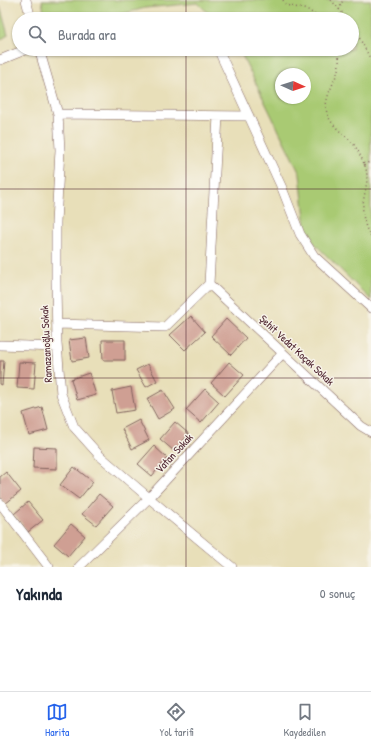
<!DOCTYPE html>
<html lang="tr">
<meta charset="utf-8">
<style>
:root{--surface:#fff;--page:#f2f2f3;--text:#1f2937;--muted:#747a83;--line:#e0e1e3;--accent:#2563eb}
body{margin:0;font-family:"Patrick Hand",sans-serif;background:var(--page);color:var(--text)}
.compass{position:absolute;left:275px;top:68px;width:36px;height:36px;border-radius:50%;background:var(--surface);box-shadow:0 1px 3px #0004;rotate:93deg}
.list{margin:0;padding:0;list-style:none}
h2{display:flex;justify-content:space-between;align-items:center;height:52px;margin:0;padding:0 16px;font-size:17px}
h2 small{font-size:13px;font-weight:400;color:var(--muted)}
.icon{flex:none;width:22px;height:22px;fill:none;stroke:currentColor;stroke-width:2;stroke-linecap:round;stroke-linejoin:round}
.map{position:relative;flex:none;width:371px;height:567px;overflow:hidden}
.search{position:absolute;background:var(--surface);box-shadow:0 1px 3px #0004;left:12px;right:12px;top:12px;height:44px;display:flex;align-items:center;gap:10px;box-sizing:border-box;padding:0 14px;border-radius:22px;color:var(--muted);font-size:15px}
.sheet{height:124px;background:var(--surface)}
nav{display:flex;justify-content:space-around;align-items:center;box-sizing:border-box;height:56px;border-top:1px solid var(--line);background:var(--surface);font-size:11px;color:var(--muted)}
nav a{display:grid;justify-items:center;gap:2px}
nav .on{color:var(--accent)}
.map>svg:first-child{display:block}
.green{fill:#a9ca73;stroke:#7a744f;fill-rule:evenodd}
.building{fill:#cf9f93}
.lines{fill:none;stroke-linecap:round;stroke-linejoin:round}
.minor-casing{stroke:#81625d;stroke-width:10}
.path{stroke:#81625d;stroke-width:1.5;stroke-dasharray:1 3;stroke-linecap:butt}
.minor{stroke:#fff;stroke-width:9}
.grid{fill:none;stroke:#4a1f2b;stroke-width:1;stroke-opacity:0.55}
.labels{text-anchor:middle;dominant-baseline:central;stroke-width:3;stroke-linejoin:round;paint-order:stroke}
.street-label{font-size:11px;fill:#4a1f2b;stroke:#f7f3e8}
</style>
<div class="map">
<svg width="371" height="567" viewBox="0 0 371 567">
<rect width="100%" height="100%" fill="#f7f3e8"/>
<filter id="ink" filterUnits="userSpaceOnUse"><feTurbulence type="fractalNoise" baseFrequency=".025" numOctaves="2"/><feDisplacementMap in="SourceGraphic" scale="8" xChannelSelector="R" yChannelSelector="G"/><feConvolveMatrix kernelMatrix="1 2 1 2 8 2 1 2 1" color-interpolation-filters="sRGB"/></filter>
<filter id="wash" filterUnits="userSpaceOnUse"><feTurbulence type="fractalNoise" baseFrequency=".012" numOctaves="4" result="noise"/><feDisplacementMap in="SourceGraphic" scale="16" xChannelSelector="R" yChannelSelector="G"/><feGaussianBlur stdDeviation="0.9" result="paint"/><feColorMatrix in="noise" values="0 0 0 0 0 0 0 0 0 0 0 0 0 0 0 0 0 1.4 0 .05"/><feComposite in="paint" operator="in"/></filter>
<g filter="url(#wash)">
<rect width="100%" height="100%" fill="#e8dfb9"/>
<path class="green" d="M 42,0 L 371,0 L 371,300 L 307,236 L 300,174 L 239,49 L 352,49 L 352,19 L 214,19 L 198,3 L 145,8 L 104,19 L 45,19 ZM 281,74 L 305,74 L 305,98 L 281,98 Z
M 0,6 L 8,35 L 0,40 Z"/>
<g id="blocks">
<path class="building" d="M 191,316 L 205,332 L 185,350 L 170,335 Z
M 226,319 L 246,338 L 231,355 L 211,336 Z
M 86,338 L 89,358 L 72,361 L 69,340 Z
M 102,340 L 125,340 L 125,360 L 103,360 Z
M 0,361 L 4,361 L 2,385 L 0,384 Z
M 19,362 L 36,363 L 34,389 L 17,388 Z
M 229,362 L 244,375 L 225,396 L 211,383 Z
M 148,364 L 157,381 L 146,387 L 136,370 Z
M 89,373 L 96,395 L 77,400 L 71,379 Z
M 131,387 L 135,410 L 116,413 L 112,391 Z
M 205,389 L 219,402 L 201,423 L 186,410 Z
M 163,390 L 175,409 L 158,419 L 147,399 Z
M 42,407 L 48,430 L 29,435 L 23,413 Z
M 139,420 L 149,440 L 132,449 L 122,429 Z
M 175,422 L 189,434 L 174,451 L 160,439 Z
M 154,446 L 167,458 L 152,476 L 138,464 Z
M 34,447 L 57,448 L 57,469 L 33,468 Z
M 74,467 L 93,482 L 79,499 L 60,485 Z
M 6,472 L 21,491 L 5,504 L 0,497 L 0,477 Z
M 99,494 L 113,506 L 96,525 L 82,514 Z
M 28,502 L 43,520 L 28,532 L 14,514 Z
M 71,524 L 85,536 L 68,556 L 54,544 Z"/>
</g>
</g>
<g filter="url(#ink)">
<use href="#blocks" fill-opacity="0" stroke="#81625d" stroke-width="1"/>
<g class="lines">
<defs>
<path id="minor" d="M 26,0 L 31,19
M 170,19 L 176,18 L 190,19
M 39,49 L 58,114 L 60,150 L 56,222 L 56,282 L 57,343 L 61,394 L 74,427 L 100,456 L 149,498 L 232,567
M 218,49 L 282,188 L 300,234 L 314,256 L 371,308
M 0,60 L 27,49
M 58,114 L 249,116
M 209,284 L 361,426 L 371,432
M 209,284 L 218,116
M 57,324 L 165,327 L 209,284
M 0,345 L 57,347
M 0,503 L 49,567
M 79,567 L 149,498 L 283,353"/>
</defs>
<use href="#minor" class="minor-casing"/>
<path class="path" d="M 283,0 L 286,5 L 308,10 L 321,19
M 331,0 L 348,19
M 339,10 L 343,0
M 352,24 L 371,60
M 339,49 C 339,57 340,65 337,73 C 333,85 326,96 326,108 C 328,126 346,134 355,146 C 359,152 362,159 365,166 C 370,179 364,192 363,205 C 362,216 365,228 371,237
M 364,165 L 371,161"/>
<use href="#minor" class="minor"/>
</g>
</g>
<path class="grid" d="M 186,0 L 186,19M 186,49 L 186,567M 0,189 L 371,189M 0,378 L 371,378"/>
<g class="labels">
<g class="street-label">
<text transform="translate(46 344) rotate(-93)">Ramazanoğlu Sokak</text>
<text transform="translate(297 350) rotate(43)">Şehit Vedat Koçak Sokak</text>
<text transform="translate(174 453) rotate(-47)">Vatan Sokak</text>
</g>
</g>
</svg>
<svg class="compass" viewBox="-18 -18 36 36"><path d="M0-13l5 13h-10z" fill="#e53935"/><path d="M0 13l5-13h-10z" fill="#747a83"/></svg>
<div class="search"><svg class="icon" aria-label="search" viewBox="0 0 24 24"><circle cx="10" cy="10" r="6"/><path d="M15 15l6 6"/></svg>Burada ara</div>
</div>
<section class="sheet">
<h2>Yakında<small>0 sonuç</small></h2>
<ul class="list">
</ul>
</section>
<nav>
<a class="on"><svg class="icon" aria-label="map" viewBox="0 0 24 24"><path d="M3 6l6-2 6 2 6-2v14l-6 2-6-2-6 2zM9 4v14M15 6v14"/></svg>Harita</a>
<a><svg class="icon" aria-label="directions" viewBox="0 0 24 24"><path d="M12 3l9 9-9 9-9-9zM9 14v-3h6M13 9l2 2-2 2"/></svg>Yol tarifi</a>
<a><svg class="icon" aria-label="saved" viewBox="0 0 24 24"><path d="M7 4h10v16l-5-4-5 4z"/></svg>Kaydedilen</a>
</nav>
